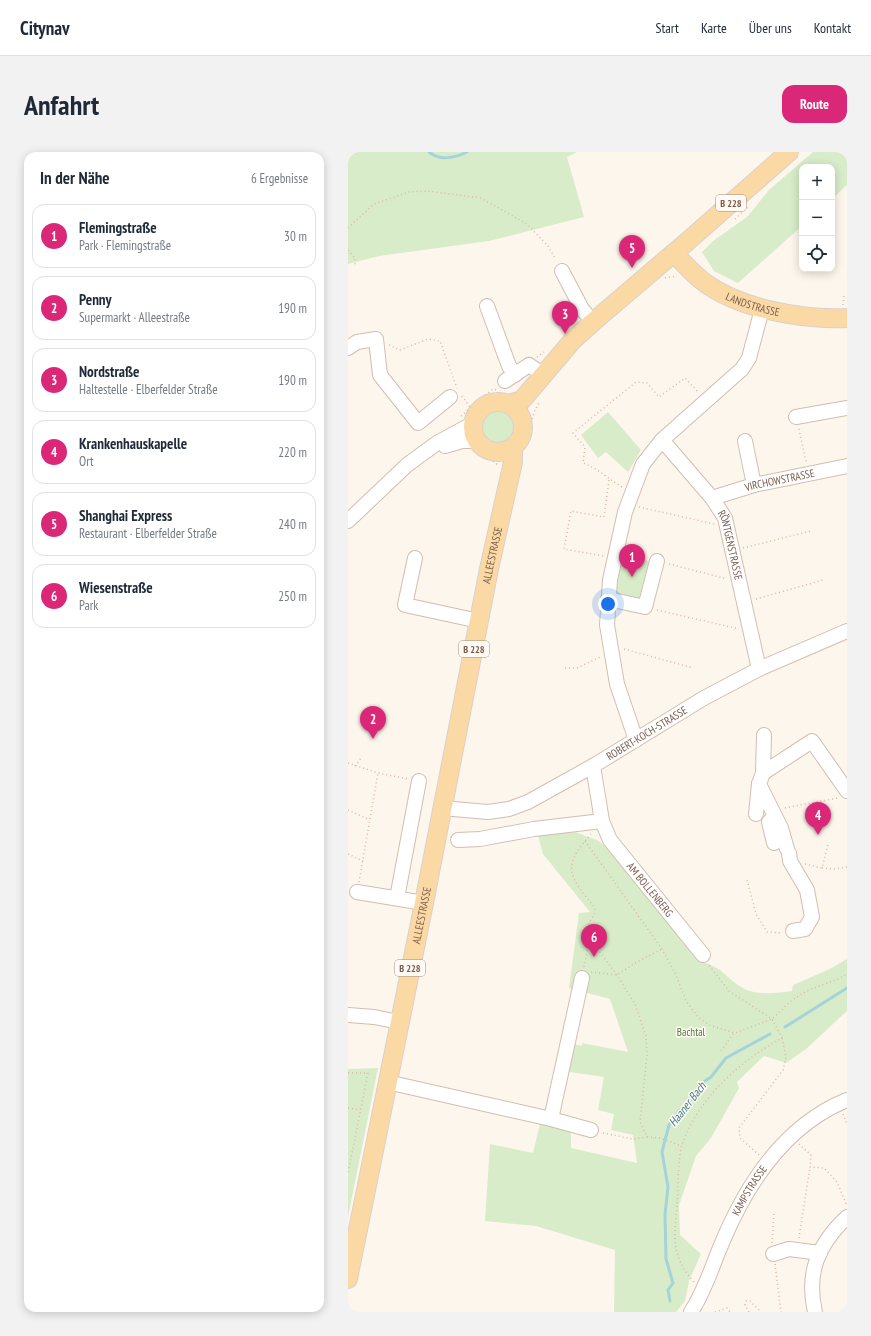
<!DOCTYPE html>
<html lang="de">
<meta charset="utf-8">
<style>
:root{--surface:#fff;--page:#f2f2f3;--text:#1f2937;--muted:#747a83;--line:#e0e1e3;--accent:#db2777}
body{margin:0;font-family:"PT Sans Narrow",sans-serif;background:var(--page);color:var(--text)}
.controls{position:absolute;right:12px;top:12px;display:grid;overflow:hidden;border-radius:8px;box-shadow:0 2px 10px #0003}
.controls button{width:36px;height:36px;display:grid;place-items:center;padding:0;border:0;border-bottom:1px solid var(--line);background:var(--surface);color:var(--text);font:20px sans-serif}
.you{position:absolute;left:260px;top:452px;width:14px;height:14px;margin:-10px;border:3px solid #fff;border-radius:50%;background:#1a73e8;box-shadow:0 0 0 6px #1a73e833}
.badge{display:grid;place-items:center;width:26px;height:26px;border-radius:50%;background:var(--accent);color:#fff;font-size:13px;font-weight:700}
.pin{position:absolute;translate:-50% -33px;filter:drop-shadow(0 1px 2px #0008)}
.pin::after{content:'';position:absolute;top:21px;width:14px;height:12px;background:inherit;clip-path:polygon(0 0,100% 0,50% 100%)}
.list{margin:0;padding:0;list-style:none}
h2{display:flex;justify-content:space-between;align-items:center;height:52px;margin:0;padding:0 16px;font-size:17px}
h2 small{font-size:13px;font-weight:400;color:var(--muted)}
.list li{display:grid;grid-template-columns:26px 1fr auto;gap:12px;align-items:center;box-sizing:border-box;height:64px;margin:0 8px 8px;padding:0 8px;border:1px solid var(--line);border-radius:12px}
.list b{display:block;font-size:15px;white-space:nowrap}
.list p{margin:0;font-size:13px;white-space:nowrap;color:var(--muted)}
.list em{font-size:13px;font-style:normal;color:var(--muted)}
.icon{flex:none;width:22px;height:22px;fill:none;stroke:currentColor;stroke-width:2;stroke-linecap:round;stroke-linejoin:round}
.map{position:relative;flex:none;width:499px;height:1160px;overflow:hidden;border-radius:12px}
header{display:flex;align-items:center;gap:24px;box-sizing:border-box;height:56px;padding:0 20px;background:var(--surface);border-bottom:1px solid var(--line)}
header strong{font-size:19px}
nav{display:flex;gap:22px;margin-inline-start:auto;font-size:14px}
.intro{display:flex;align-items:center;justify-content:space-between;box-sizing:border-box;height:96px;padding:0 24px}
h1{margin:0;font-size:28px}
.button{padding:10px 18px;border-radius:12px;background:var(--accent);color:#fff;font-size:14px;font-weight:700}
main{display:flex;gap:24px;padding:0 24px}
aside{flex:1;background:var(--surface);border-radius:12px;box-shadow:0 2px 10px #0003}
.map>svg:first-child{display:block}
.green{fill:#d8ecc9}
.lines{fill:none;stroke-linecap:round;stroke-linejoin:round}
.stream{stroke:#a5d3da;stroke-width:3}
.minor-casing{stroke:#d1beb0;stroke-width:16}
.major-casing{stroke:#dad1cd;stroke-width:20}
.path{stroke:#d9b8a5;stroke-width:1.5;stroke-dasharray:1 3;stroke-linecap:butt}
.minor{stroke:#fff;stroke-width:14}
.major{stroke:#fbd9a5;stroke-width:18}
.labels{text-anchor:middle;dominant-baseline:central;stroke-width:3;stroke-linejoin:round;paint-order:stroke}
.shield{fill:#fffaf3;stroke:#a28b7f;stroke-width:1}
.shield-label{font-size:10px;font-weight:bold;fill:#7a5c4d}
.street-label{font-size:11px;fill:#7a5c4d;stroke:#fffaf3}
.park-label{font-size:11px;fill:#537a41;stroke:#fffaf3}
.water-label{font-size:12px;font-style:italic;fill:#437c86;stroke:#fffaf3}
</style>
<header>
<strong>Citynav</strong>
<nav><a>Start</a><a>Karte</a><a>Über uns</a><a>Kontakt</a></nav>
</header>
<div class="intro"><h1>Anfahrt</h1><a class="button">Route</a></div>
<main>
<aside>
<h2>In der Nähe<small>6 Ergebnisse</small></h2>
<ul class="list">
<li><span class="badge">1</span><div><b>Flemingstraße</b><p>Park · Flemingstraße</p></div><em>30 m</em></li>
<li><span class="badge">2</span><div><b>Penny</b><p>Supermarkt · Alleestraße</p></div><em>190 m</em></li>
<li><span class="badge">3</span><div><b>Nordstraße</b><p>Haltestelle · Elberfelder Straße</p></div><em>190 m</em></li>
<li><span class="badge">4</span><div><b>Krankenhauskapelle</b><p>Ort</p></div><em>220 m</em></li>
<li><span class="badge">5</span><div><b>Shanghai Express</b><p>Restaurant · Elberfelder Straße</p></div><em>240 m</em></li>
<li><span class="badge">6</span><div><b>Wiesenstraße</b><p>Park</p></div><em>250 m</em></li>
</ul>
</aside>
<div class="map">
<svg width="499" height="1160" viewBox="0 0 499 1160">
<rect width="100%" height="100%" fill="#fdf6ec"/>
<path class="green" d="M 0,0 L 229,0 L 219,5 L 236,65 L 141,89 L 31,104 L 0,112 Z
M 465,0 L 499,0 L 499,33 L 484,47 L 484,15 L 454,15 L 454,74 L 390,131 L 366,119 L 354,100 L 365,89 L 399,65 L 421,38 Z
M131 275a18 18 0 1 1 36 0a18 18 0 1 1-36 0Z
M 260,260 L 293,298 L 280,320 L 258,300 L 250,306 L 233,283 Z
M 275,404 L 301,409 L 291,446 L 267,441 Z
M 224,679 L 249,688 L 269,703 L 350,809 C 375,814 377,826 395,836 C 408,844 430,841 444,839 L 445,833 L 482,817 L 499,807 L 499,859 L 458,897 L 438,911 L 416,904 L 389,930 L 391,936 L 363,986 L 348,1004 L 331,1053 L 332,1083 L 353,1102 L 341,1129 L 337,1149 L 328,1160 L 266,1160 L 267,1098 L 188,1074 L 137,1069 L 142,992 L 185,1001 L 192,972 L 223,979 L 223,996 L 289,1011 L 285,983 L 263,978 L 266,962 L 250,958 L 256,925 L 215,919 L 220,891 L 234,894 L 234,891 L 280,900 L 262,847 L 221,836 L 231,761 L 242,760 L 195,702 L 189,680 Z
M 30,916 L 0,1065 L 0,917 Z"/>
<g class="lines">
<path class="stream" d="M 81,0 C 92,9 107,6 119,0
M 0,1 L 1,0
M 437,875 L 499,836
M 322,1149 L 320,1138 L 325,1131 L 318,1107 L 317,1062 L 320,1035 L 314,1000 L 321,973 L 331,959 L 347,944 L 351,933 L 363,925 L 378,906 L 422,882"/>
<defs>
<g id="minor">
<path d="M 214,119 L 234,157 L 245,170"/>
<path d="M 139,154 L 161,214 L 167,223"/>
<path d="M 0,196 L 9,190 L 28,187 L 32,223 L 70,271 L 102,245"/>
<path d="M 157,229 L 181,213 L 196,223"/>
<path d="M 448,265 L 499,256"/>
<path id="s1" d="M 314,288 L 364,346 L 377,366 L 411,517"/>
<path d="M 397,289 L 406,333"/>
<path d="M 97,294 L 114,289 L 129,289"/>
<path id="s2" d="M 364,346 L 406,333 L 499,314"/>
<path d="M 0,369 L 59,313 L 89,291 L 124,272"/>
<path d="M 67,406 L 57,453 L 131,469"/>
<path d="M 260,447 L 297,455 L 309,409"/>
<path d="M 288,588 L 269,532 L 259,473 L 262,428 L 277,360 L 295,312 L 314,288 L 394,217 L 401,206 L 414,157"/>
<path id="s3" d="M 245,614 L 254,669 L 262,688 L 355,803"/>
<path d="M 415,621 L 416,583"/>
<path id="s4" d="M 94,656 L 140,660 L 161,657 L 180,650 L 245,614 L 356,546 L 411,517 L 499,479"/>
<path d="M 408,662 L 411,632"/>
<path d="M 424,667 L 421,670 L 426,691"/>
<path d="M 110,688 L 132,687 L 186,677 L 254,669"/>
<path d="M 439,697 L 433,676 L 411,632 L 415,621 L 464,589 L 499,639"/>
<path d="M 441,701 L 442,709 L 459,738 L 464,765 L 457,777 L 445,779"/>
<path d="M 9,740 L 76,751"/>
<path d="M 49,746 L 71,629"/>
<path d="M 0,863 L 26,865 L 51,870"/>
<path d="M 39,930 L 203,967 L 243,978"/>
<path d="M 203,967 L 234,826"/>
<path d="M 425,1102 L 441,1097 L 472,1101"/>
<path id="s5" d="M 343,1160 C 357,1139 364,1114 374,1091 C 399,1031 437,973 499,948"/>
<path d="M 467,1160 C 458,1121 470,1092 499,1065"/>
</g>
<g id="major">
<path id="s6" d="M 326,101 C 336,112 345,122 357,131 C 393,157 455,168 499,166"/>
<circle cx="150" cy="275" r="25"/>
<path d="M 161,252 L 174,248 L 225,188 L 245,170 L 341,88 L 441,0"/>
<path id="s7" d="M 0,1127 L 76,751 L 141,417 L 165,310 L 165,295"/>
</g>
</defs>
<use href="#minor" class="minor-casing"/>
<use href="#major" class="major-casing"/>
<path class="path" d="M 387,67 L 400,55
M 0,76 L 26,52 L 61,40 L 80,39 L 133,46 L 179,72 L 200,94 L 208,108
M 0,98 L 7,106 L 7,115
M 317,126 L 329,124
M 495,153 L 496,143
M 41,193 L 52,198 L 80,187 L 92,189 L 109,236
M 189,205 L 196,200
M 114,244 L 122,255
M 113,264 L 145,237 L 149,238
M 451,277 L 458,310
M 177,290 L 187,258 L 192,249
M 132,300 L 150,313
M 274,335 C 260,327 251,317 235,311 L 237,295 L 225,281 L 288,230 L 299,231 L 311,245 L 337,226 L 350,240
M 291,355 L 366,372
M 395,396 L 463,379
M 255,404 L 216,397 L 223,359 L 256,365 L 261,328
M 321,412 L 379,427
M 408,447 L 475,428
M 309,458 L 391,477
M 276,497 L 345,516
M 217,516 L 229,516 L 252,505
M 0,611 L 30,621 L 60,627
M 7,614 L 13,606
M 437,656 L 490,646
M 0,658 L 22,668
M 237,689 L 314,797 L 328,823 L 338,849 L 351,866 L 361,873 L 387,881 L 424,867 L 444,848 L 461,838 L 490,827 L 499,822
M 0,702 L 15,709
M 457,712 L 474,716 L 480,692
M 474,716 L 487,717 L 499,715
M 399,728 L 408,762 L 419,780 L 434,781
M 11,730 L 30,621
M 242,787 L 269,823 L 287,852 L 298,884 L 299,903 L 292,970 L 299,985 L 312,986 L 334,994
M 236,815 L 242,787 L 239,776 C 240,770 247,764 247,759 C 247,754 242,750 239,746 C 216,718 220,709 243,682
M 243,820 L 269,823 L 287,811 L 314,797
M 373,899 L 386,881
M 0,921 L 20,921 L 0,1021
M 0,956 L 12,958
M 495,962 L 499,972
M 255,981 L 285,987 L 299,985
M 451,992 L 463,1003 L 462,1015 L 476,1016 L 489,1030 L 499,1054
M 411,1003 L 392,986 L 391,976 L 435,918 L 438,905 L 434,886
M 451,1086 L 462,1015
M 424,1091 L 426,1062
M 427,1112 L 433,1160
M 346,1130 C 323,1104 326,1087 329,1054 C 330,1038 330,1006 334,993 C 350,946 392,909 434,886 L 424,867 L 381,839 L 360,812
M 367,1160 L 379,1156 L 382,1160
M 401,1160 L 397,1153 L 398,1149 L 402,1149 L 413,1160"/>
<use href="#minor" class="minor"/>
<use href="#major" class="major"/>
</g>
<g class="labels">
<g class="shield">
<rect x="368" y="43" width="30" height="16" rx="3"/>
<rect x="111" y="489" width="30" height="16" rx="3"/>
<rect x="47" y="808" width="30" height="16" rx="3"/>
</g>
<g class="shield-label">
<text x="383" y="51">B 228</text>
<text x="126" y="497">B 228</text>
<text x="62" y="816">B 228</text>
</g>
<g class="street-label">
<text stroke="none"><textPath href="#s6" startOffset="96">LANDSTRASSE</textPath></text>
<text stroke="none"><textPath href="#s2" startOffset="70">VIRCHOWSTRASSE</textPath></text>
<text stroke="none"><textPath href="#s1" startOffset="128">RÖNTGENSTRASSE</textPath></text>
<text stroke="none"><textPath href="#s7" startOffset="738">ALLEESTRASSE</textPath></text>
<text stroke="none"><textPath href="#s4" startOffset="225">ROBERT-KOCH-STRASSE</textPath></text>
<text stroke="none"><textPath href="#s3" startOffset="140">AM BOLLENBERG</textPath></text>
<text stroke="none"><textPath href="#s7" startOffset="371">ALLEESTRASSE</textPath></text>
<text stroke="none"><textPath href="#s5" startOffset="135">KAMPSTRASSE</textPath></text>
</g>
<g class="park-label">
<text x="343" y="880">Bachtal</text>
</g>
<g class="water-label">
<text transform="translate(339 952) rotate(-52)">Haaner Bach</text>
</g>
</g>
</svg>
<div class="controls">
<button>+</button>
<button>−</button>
<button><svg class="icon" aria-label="locate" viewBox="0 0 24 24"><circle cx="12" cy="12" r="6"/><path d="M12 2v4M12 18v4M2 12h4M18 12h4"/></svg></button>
</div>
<div class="you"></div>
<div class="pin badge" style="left:284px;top:425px">1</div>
<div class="pin badge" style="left:25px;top:587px">2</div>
<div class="pin badge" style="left:217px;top:182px">3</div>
<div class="pin badge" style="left:470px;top:683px">4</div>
<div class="pin badge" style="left:284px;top:116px">5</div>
<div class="pin badge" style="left:246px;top:805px">6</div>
</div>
</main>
